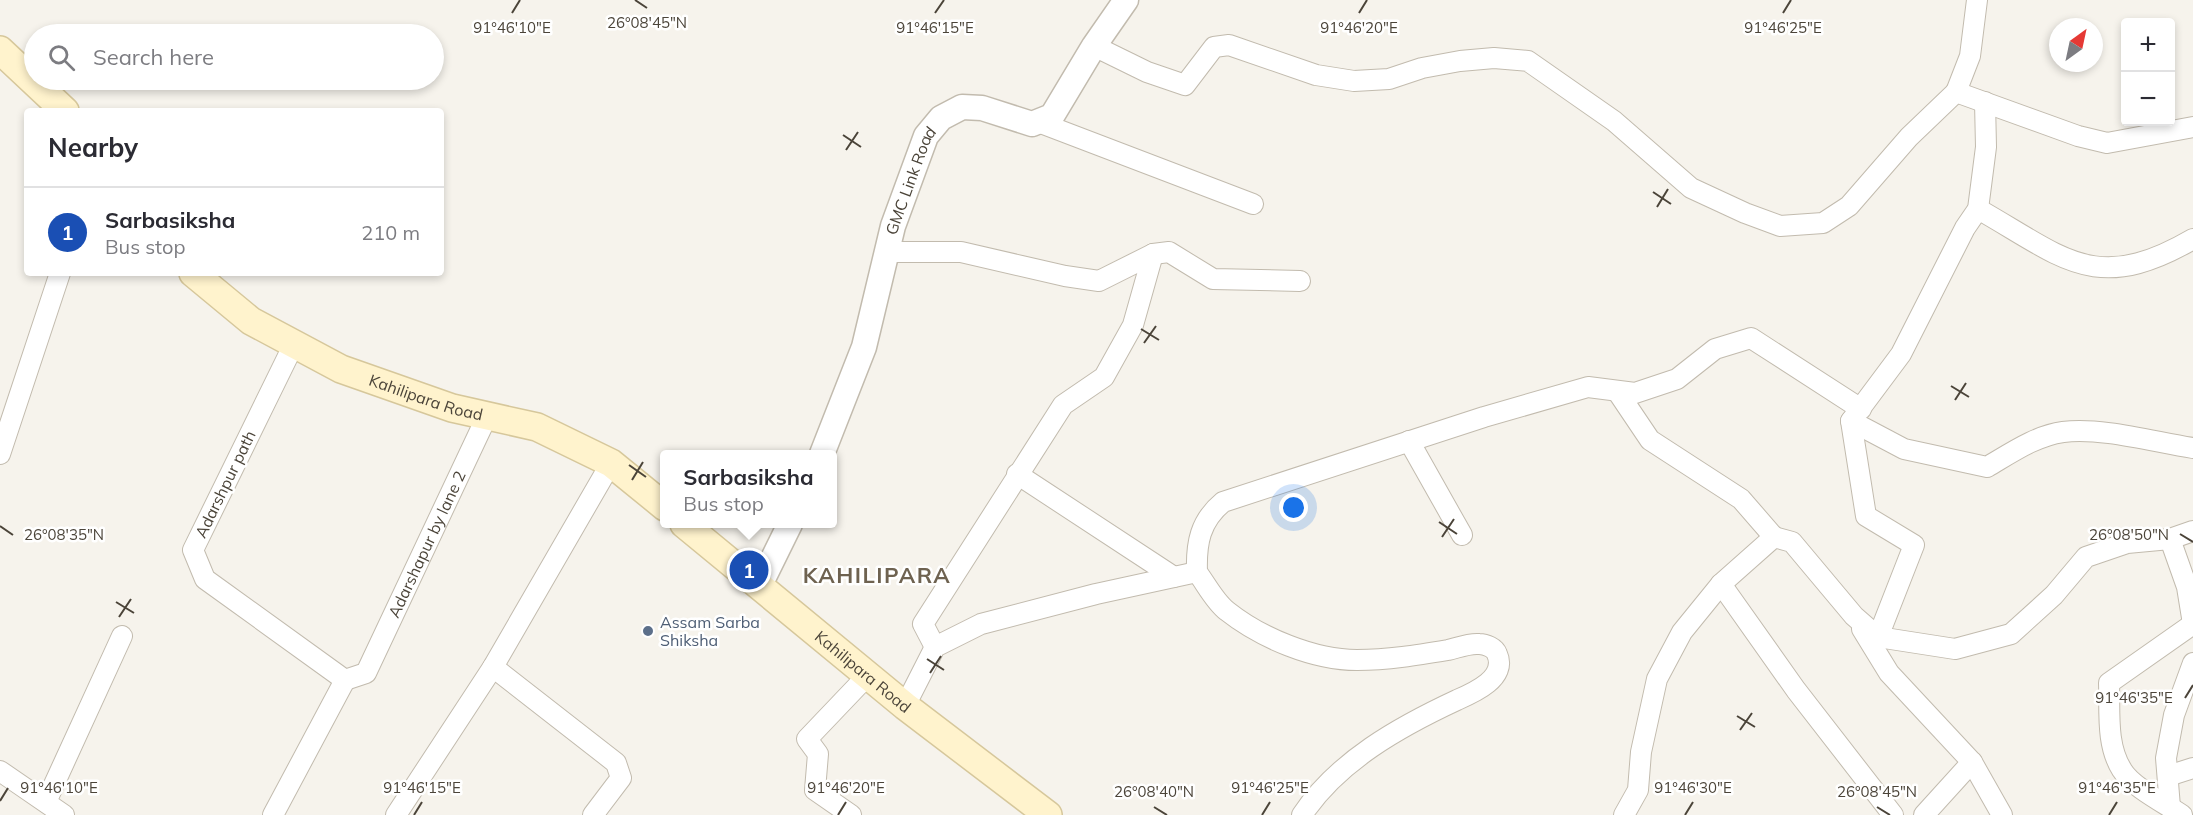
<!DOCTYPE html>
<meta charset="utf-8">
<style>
:root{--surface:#fff;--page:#f7f7f7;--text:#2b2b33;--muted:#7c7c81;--line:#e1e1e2;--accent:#fc3f1d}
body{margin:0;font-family:Mulish,sans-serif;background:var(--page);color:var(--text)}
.controls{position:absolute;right:18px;top:18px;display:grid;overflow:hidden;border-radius:6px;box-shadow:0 3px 9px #0003}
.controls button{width:54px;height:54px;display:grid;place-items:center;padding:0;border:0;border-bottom:2px solid var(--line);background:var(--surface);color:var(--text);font:30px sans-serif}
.compass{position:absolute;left:2049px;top:18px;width:54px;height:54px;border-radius:50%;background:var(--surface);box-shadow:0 3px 9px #0003;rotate:33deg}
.you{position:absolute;left:1294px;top:508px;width:21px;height:21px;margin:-15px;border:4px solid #fff;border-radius:50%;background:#1a73e8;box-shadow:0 0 0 9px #1a73e833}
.badge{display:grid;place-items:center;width:39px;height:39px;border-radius:50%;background:var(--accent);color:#fff;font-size:20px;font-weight:700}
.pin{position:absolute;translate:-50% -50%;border:3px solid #fff;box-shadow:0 2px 6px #0006}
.popup{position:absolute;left:660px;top:450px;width:177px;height:78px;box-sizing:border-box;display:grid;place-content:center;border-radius:6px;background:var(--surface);filter:drop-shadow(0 2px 4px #0005);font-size:20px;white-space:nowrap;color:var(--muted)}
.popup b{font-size:22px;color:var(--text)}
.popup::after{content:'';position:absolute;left:50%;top:100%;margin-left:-12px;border:12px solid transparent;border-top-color:var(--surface)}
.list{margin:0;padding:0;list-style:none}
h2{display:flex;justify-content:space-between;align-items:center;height:78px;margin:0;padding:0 24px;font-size:26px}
h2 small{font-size:20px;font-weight:400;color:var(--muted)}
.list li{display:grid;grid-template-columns:39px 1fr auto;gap:18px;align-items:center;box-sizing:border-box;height:90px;padding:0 24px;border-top:2px solid var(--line)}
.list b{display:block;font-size:22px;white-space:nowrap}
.list p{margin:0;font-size:20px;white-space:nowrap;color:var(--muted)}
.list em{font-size:20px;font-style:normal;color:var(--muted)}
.icon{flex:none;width:33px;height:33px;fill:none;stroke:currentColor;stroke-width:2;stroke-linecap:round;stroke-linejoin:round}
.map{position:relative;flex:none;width:2193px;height:815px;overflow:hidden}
.search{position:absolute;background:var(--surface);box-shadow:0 3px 9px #0003;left:24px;top:24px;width:420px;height:66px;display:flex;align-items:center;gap:15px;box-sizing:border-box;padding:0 21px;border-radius:33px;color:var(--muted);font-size:22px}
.panel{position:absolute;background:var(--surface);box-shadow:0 3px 9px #0003;left:24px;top:108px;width:420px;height:168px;border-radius:6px}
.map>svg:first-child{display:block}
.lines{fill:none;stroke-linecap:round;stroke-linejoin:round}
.minor-casing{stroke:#c2bbae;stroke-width:22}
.tertiary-casing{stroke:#c2bbae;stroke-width:27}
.secondary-casing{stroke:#d6c79b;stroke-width:30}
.minor{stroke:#fff;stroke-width:20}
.tertiary{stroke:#fff;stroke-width:24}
.secondary{stroke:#fff3cd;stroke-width:27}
.ticks{fill:none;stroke:#4b4439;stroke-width:2}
.service-dot{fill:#5c6f8a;stroke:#fff;stroke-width:2}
.labels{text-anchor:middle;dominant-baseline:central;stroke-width:5;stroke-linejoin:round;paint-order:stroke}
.street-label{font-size:16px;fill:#4b4439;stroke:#fff}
.service-label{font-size:16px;fill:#4e5e75;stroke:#fff;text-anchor:start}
.district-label{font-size:22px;font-weight:bold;letter-spacing:1.5px;fill:#6e6250;stroke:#fff}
.ticks-label{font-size:15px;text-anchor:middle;fill:#4b4439;stroke:#fff;stroke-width:5;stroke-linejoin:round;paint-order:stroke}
</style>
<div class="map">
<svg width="2193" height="815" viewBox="0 0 2193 815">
<rect width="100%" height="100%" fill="#f6f3ec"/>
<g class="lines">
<defs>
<g id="minor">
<path d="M 1094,46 L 1147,72 L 1185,85 L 1214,47 L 1229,45 L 1316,75 L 1354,81 L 1389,79 L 1422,68 L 1460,61 L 1494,58 L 1528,61 L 1614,121 L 1691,188 L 1745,213 L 1780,226 L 1823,223 L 1849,206 L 1909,137 L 1956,92 L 2078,136 L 2107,143 L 2193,127"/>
<path d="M 1956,92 L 1970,56 L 1977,0"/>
<path d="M 1038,122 L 1253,204"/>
<path d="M 1978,209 C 2063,257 2095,296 2193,239"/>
<path d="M 887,252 L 961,252 L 1065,276 L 1099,281 L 1153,254 L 1169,252 L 1213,279 L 1300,281"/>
<path id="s1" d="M 294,344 L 193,550 L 205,579 L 345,680 L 366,673 L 488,414"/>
<path d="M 1617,391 L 1650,440 L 1741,499 L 1774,537"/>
<path d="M 1851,421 L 1904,449 L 1987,467 C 2011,453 2035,436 2063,432 C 2101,427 2154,442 2193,448"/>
<path d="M 1409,441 L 1462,535"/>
<path d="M 0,454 L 60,273"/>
<path d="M 1017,474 L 1174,577"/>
<path d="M 2170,539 L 2187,587 L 2193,624"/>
<path d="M 1721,584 L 1796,690 L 1893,815"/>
<path d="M 1862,629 L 1889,673 L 1972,762 L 2002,815"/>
<path d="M 1878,637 L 1914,545 L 1866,516 L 1851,421 L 1901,354 L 1965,228 L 1978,209 L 1986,147 L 1985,102"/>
<path d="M 935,647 L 923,624 L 1063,405 L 1104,377 L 1133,325 L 1153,254"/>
<path d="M 493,667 L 616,763 L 621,778 L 593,815"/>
<path d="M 905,706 L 935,647 L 981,624 L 1096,594 L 1197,572"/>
<path d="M 0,771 L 64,815"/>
<path d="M 2168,776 L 2193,768"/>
<path d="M 46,802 L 122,636"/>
<path d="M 2170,807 L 2166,758 L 2174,715 L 2193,663"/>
<path d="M 273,815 L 345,680"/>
<path d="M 396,815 L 493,667 L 611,463"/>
<path d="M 851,815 L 815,790 L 818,754 L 807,739 L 868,675"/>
<path d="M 1302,815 C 1338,761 1399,727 1457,700 C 1473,693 1508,678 1497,654 C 1495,648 1486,644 1479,644 C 1469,643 1457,648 1448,650 C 1418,655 1388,660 1357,660 C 1314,660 1261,638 1227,611 C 1215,602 1206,584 1197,572 C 1196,543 1200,521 1223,502 L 1484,417 L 1588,387 L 1635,393 L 1677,379 L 1715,349 L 1751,338 L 1861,409"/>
<path d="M 1624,815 L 1638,790 L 1641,752 L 1657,679 L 1682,632 L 1721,584 L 1774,537 L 1792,542 L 1854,616 L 1878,637 L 1955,649 L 2011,634 L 2054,595 L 2086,557 L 2127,543 L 2170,539 L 2193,531"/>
<path d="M 1924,815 L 1972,762"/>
<path d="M 2182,815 C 2166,804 2132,787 2122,770 C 2106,745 2110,712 2109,683 L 2193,624"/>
</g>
<g id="tertiary">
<path id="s2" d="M 822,454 L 864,347 L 893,226 L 926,136 L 941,118 L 962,107 L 982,108 L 1032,124 L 1052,116 L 1094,46 L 1126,0"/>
<path d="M 760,585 L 790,524"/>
</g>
<g id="secondary">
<path d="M 0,50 L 65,111"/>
<path id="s3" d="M 193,273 L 251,321 L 341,369 L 452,408 L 537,427 L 611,463 L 665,507"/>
<path id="s4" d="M 684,524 L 905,706 L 1048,815"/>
</g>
</defs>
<use href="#minor" class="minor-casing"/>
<use href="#tertiary" class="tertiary-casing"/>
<use href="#secondary" class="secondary-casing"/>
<use href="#minor" class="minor"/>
<use href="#tertiary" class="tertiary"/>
<use href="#secondary" class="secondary"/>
</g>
<path class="ticks" d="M 635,0 L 647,8M 512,13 L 520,0M 935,13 L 944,0M 1359,13 L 1367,0M 1783,13 L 1791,0M 843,135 L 861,147M 846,150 L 858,132M 1653,192 L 1671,204M 1657,207 L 1668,189M 1141,329 L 1159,340M 1144,343 L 1156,326M 1951,386 L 1969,397M 1955,400 L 1966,383M 629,465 L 646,477M 632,480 L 643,462M 1439,522 L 1457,534M 0,526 L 13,535M 2180,534 L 2193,542M 1442,537 L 1454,519M 116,602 L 134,613M 119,617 L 131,599M 927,659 L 944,670M 930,673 L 941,656M 2185,698 L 2193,685M 1737,716 L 1755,727M 1740,730 L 1752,713M 0,801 L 8,788M 1154,807 L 1167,815M 1877,807 L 1890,815M 414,815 L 422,802M 838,815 L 846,802M 1262,815 L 1270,802M 1685,815 L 1693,802M 2109,815 L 2117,802"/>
<circle class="service-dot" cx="648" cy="631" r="6"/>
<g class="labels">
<g class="street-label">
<text stroke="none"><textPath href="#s2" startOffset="288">GMC Link Road</textPath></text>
<text stroke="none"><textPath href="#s3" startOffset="267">Kahilipara Road</textPath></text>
<text transform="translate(225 484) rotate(-64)">Adarshpur path</text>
<text stroke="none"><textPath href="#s1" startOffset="598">Adarshapur by lane 2</textPath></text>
<text stroke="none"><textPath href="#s4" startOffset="232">Kahilipara Road</textPath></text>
</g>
<g class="service-label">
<text x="660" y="622">Assam Sarba<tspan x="660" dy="18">Shiksha</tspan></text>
</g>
<g class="district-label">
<text x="877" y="575">KAHILIPARA</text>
</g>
</g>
<g class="ticks-label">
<text x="647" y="28">26°08'45"N</text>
<text x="512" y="33">91°46'10"E</text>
<text x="935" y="33">91°46'15"E</text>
<text x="1359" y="33">91°46'20"E</text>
<text x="1783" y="33">91°46'25"E</text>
<text x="2129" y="540">26°08'50"N</text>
<text x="64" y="540">26°08'35"N</text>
<text x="2134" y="703">91°46'35"E</text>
<text x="422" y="793">91°46'15"E</text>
<text x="846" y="793">91°46'20"E</text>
<text x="1270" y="793">91°46'25"E</text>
<text x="1693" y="793">91°46'30"E</text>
<text x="2117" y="793">91°46'35"E</text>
<text x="59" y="793">91°46'10"E</text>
<text x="1154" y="797">26°08'40"N</text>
<text x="1877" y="797">26°08'45"N</text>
</g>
</svg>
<div class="controls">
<button>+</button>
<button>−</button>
</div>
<svg class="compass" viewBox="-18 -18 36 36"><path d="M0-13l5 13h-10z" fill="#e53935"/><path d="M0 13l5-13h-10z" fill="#7c7c81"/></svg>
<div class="you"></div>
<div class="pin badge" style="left:749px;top:570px;background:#1a4fb4">1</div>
<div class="popup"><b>Sarbasiksha</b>Bus stop</div>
<div class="search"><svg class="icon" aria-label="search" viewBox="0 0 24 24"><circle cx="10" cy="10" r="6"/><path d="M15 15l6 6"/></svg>Search here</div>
<section class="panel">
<h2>Nearby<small></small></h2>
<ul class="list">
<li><span class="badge" style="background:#1a4fb4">1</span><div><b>Sarbasiksha</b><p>Bus stop</p></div><em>210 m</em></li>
</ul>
</section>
</div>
